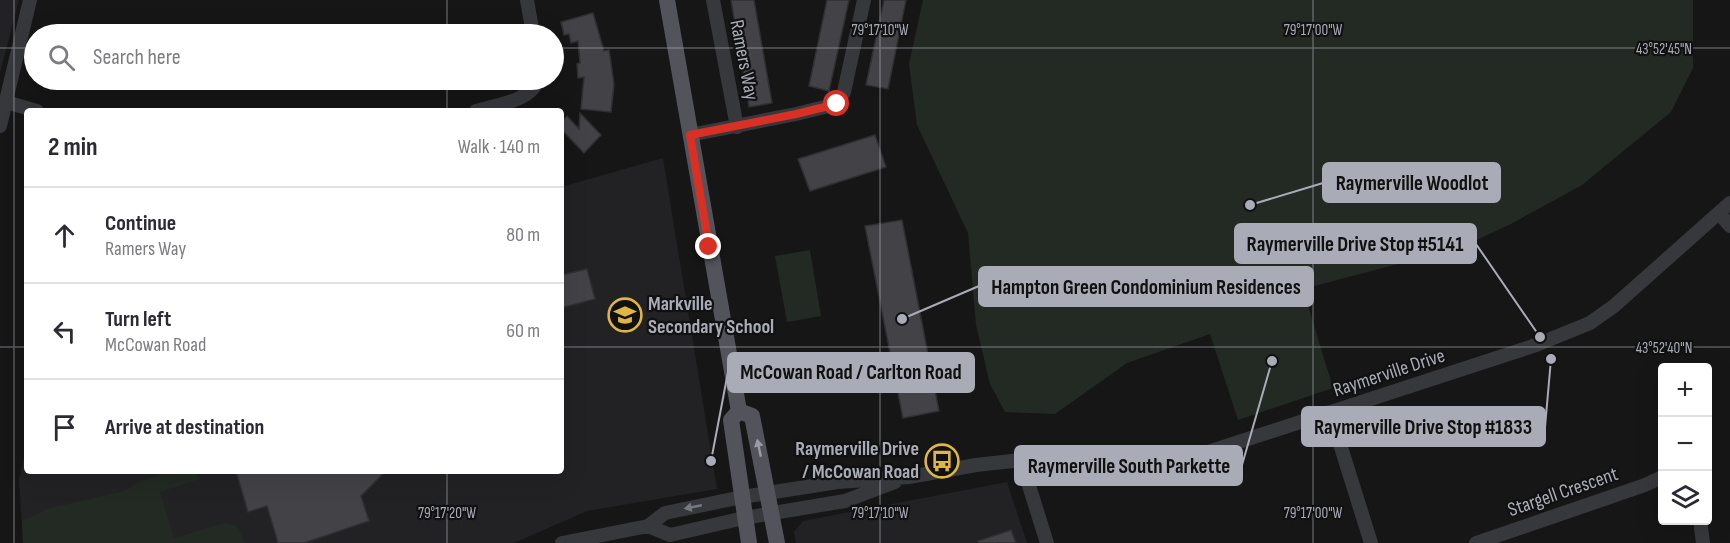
<!DOCTYPE html>
<meta charset="utf-8">
<style>
:root{--surface:#fff;--page:#f7f7f7;--text:#2b2b33;--muted:#7c7c81;--line:#e1e1e2}
body{margin:0;font-family:"Sofia Sans Condensed",sans-serif;background:var(--page);color:var(--text)}
.controls{position:absolute;right:18px;bottom:18px;display:grid;overflow:hidden;border-radius:6px;box-shadow:0 6px 24px #0002}
.controls button{width:54px;height:54px;display:grid;place-items:center;padding:0;border:0;border-bottom:2px solid var(--line);background:var(--surface);color:var(--text);font:30px sans-serif}
.stop{position:absolute;width:18px;height:18px;margin:-14px;border:4px solid #d93025;border-radius:50%;background:#fff}
.stop.end{background:#d93025;border-color:#fff;box-shadow:0 2px 6px #0008}
.list{margin:0;padding:0;list-style:none}
h2{display:flex;justify-content:space-between;align-items:center;height:78px;margin:0;padding:0 24px;font-size:26px}
h2 small{font-size:20px;font-weight:400;color:var(--muted)}
.list li{display:grid;grid-template-columns:39px 1fr auto;gap:18px;align-items:center;box-sizing:border-box;height:96px;padding:0 24px;border-top:2px solid var(--line)}
.list b{display:block;font-size:22px;white-space:nowrap}
.list p{margin:0;font-size:20px;white-space:nowrap;color:var(--muted)}
.list em{font-size:20px;font-style:normal;color:var(--muted)}
.icon{flex:none;width:33px;height:33px;fill:none;stroke:currentColor;stroke-width:2;stroke-linecap:round;stroke-linejoin:round}
.map{position:relative;flex:none;width:1730px;height:543px;overflow:hidden}
.search{position:absolute;background:var(--surface);box-shadow:0 6px 24px #0002;left:24px;top:24px;width:540px;height:66px;display:flex;align-items:center;gap:15px;box-sizing:border-box;padding:0 21px;border-radius:33px;color:var(--muted);font-size:22px}
.panel{position:absolute;background:var(--surface);box-shadow:0 6px 24px #0002;left:24px;top:108px;width:540px;height:366px;border-radius:6px}
.map>svg:first-child{display:block}
.built{fill:#222224}
.green{fill:#222a23}
.building{fill:#434347;stroke:#303033;stroke-width:1.5}
.lines{fill:none;stroke-linecap:round;stroke-linejoin:round}
.minor{stroke:#37383c;stroke-width:14}
.major{stroke:#53545b;stroke-width:16}
.oneway{fill:#989aa4}
.oneway2{fill:#76787f}
.route{stroke:#d93025;stroke-width:8}
.ticks{fill:none;stroke:#a9acb6;stroke-width:1.5;stroke-opacity:0.45}
.labels{text-anchor:middle;dominant-baseline:central;stroke-width:4.5;stroke-linejoin:round;paint-order:stroke}
.street-label{font-size:20px;fill:#a9acb6;stroke:#111112}
.poi-label{font-size:20px;font-weight:bold;fill:#a9acb6;stroke:#111112;text-anchor:start}
.ticks-label{font-size:15px;text-anchor:middle;fill:#a9acb6;stroke:#111112;stroke-width:4.5;stroke-linejoin:round;paint-order:stroke}
.leader{fill:none;stroke:#a9acb6;stroke-width:2}
.callout-dot{fill:#a9acb6;stroke:#111112;stroke-width:2}
.callout{fill:#a9acb6;stroke:#a9acb6;stroke-width:2}
.callout-label{font-size:21px;text-anchor:middle;font-weight:bold;fill:#111}
</style>
<div class="map">
<svg width="1730" height="543" viewBox="0 0 1730 543">
<rect width="100%" height="100%" fill="#161617"/>
<path class="built" d="M 0,0 L 19,0 L 0,73 Z
M 663,158 L 717,489 L 587,511 L 514,543 L 23,543 L 19,480 L 27,443 L 27,471 L 561,471 L 561,187 Z
M 1007,482 L 1027,543 L 796,543 L 794,532 L 803,521 Z"/>
<path class="green" d="M 923,0 L 1693,0 L 1693,68 L 1671,112 L 1582,185 L 1509,225 L 1459,248 L 1303,289 L 1333,388 L 1238,420 L 1210,334 L 1127,363 L 1055,414 L 1005,412 L 990,384 L 976,325 L 968,233 L 917,125 L 909,64 Z
M 810,250 L 821,316 L 787,322 L 775,256 Z
M 173,471 L 192,471 L 201,479 L 160,492 L 174,538 L 225,523 C 238,524 241,532 245,543 L 23,543 L 22,521 L 47,509 L 124,491 L 141,481 Z"/>
<path class="building" d="M 731,0 L 754,0 L 772,103 L 749,107 Z
M 827,0 L 849,0 L 829,91 L 809,86 Z
M 884,0 L 906,0 L 888,89 L 866,85 Z
M 593,13 L 604,51 L 609,50 L 614,84 L 611,112 L 581,109 L 584,77 L 578,78 L 577,64 L 580,63 L 578,41 L 571,43 L 569,34 L 564,35 L 561,22 Z
M 580,113 L 601,135 L 584,153 L 561,129 L 561,122 L 567,116 L 579,129 Z
M 875,135 L 886,167 L 810,191 L 798,159 Z
M 902,220 L 939,411 L 903,418 L 865,226 Z
M 587,269 L 595,299 L 561,308 L 561,275 Z
M 236,471 L 386,471 L 361,496 L 369,521 L 304,543 L 278,543 L 267,506 L 248,512 Z
M 1011,530 L 1016,543 L 978,543 L 978,541 Z"/>
<g class="lines">
<path class="minor" d="M 527,0 L 533,34
M 713,0 L 737,127
M 6,102 L 37,111
M 476,111 C 493,106 534,100 537,80
M 0,126 L 30,0
M 690,135 L 796,114 L 837,104 L 844,92 L 864,0
M 1719,213 L 1730,226
M 1330,412 L 1371,543
M 1021,460 L 1047,543
M 1700,520 L 1703,543
M 648,526 L 670,535 L 744,518 L 845,501 L 895,482
M 562,543 L 648,526 L 665,513 L 742,497 L 838,482 L 909,477 L 976,465 L 1021,460 L 1052,461 L 1112,468 L 1167,463 L 1196,456 L 1536,345 L 1590,323 L 1614,306 L 1730,203
M 1476,543 L 1645,485 L 1662,477"/>
<path class="major" d="M 667,0 L 739,411
M 739,411 L 752,416 L 777,543
M 739,411 L 731,420 L 749,543"/>
</g>
<defs><path id="oneway-solid" d="M-6-.8H1V-3.2L6.5 0L1 3.2V.8H-6Z" transform="scale(1.5)"/></defs>
<use class="oneway" href="#oneway-solid" transform="translate(759 448) rotate(-102)"/>
<use class="oneway2" href="#oneway-solid" transform="translate(693 507) rotate(169)"/>
<g class="lines">
<path class="route" d="M 709,247 L 690,135 L 796,114 L 837,104"/>
</g>
<path class="ticks" d="M 14,0 L 14,543M 447,0 L 447,34M 880,0 L 880,543M 1313,0 L 1313,543M 0,48 L 34,48M 554,48 L 1730,48M 447,80 L 447,111M 0,347 L 27,347M 561,347 L 1730,347M 447,471 L 447,543"/>
<defs>
<symbol id="school-ring" viewBox="-11 -11 22 22"><circle r="9.5" fill="#111112" stroke="#dfb546" stroke-width="1.5"/><path d="M0-5L7-2L0 1L-7-2ZM-4 1L0 2.5L4 1V4Q0 6-4 4Z" fill="#dfb546"/></symbol>
<symbol id="bus-ring" viewBox="-11 -11 22 22"><circle r="9.5" fill="#111112" stroke="#dfb546" stroke-width="1.5"/><path d="M-5-6H5V4H4V6H2V4H-2V6H-4V4H-5ZM-3.5-4V0h7V-4ZM-3.5 1.2v1.5H-2V1.2ZM2 1.2v1.5H3.5V1.2Z" fill="#dfb546"/></symbol>
</defs>
<g fill-rule="evenodd">
<use href="#school-ring" x="606" y="296" width="38" height="38"/>
<use href="#bus-ring" x="923" y="442" width="38" height="38"/>
</g>
<g class="labels">
<g class="street-label">
<text transform="translate(744 60) rotate(79)">Ramers Way</text>
<text transform="translate(1389 373) rotate(-18)">Raymerville Drive</text>
<text transform="translate(1563 492) rotate(-19)">Stargell Crescent</text>
</g>
<g class="poi-label">
<text x="648" y="304">Markville<tspan x="648" dy="23">Secondary School</tspan></text>
<text x="919" y="449" text-anchor="end">Raymerville Drive<tspan x="919" dy="23">/ McCowan Road</tspan></text>
</g>
</g>
<g class="ticks-label">
<text x="880" y="35">79°17'10"W</text>
<text x="1313" y="35">79°17'00"W</text>
<text x="1664" y="54">43°52'45"N</text>
<text x="1664" y="353">43°52'40"N</text>
<text x="447" y="518">79°17'20"W</text>
<text x="880" y="518">79°17'10"W</text>
<text x="1313" y="518">79°17'00"W</text>
</g>
<path class="leader" d="M1250 205L1323 183M1540 337L1476 244M902 319L979 286M711 461L728 372M1551 359L1545 427M1272 361L1242 465"/>
<g class="callout-dot">
<circle cx="1250" cy="205" r="6"/>
<circle cx="1540" cy="337" r="6"/>
<circle cx="902" cy="319" r="6"/>
<circle cx="711" cy="461" r="6"/>
<circle cx="1551" cy="359" r="6"/>
<circle cx="1272" cy="361" r="6"/>
</g>
<g class="callout">
<rect x="1323" y="163" width="177" height="39" rx="6"/>
<rect x="1235" y="224" width="241" height="39" rx="6"/>
<rect x="979" y="267" width="334" height="39" rx="6"/>
<rect x="728" y="353" width="246" height="39" rx="6"/>
<rect x="1302" y="407" width="243" height="39" rx="6"/>
<rect x="1015" y="446" width="227" height="39" rx="6"/>
</g>
<g class="callout-label">
<text x="1412" y="190">Raymerville Woodlot</text>
<text x="1355" y="251">Raymerville Drive Stop #5141</text>
<text x="1146" y="294">Hampton Green Condominium Residences</text>
<text x="851" y="379">McCowan Road / Carlton Road</text>
<text x="1423" y="434">Raymerville Drive Stop #1833</text>
<text x="1129" y="473">Raymerville South Parkette</text>
</g>
</svg>
<div class="controls">
<button>+</button>
<button>−</button>
<button><svg class="icon" aria-label="layers" viewBox="0 0 24 24"><path d="M12 4l9 5-9 5-9-5zM3 14l9 5 9-5"/></svg></button>
</div>
<div class="stop" style="left:837px;top:104px"></div>
<div class="stop end" style="left:709px;top:247px"></div>
<div class="search"><svg class="icon" aria-label="search" viewBox="0 0 24 24"><circle cx="10" cy="10" r="6"/><path d="M15 15l6 6"/></svg>Search here</div>
<section class="panel">
<h2>2 min<small>Walk · 140 m</small></h2>
<ul class="list">
<li><svg class="icon" aria-label="ahead" viewBox="0 0 24 24"><path d="M12 20V5M6 11l6-6 6 6"/></svg><div><b>Continue</b><p>Ramers Way</p></div><em>80 m</em></li>
<li><svg class="icon" aria-label="left" viewBox="0 0 24 24"><path d="M17 20v-9H6M10 6l-5 5 5 5"/></svg><div><b>Turn left</b><p>McCowan Road</p></div><em>60 m</em></li>
<li><svg class="icon" aria-label="arrive" viewBox="0 0 24 24"><path d="M6 21V4h12l-3 4 3 4H6"/></svg><div><b>Arrive at destination</b></div></li>
</ul>
</section>
</div>
